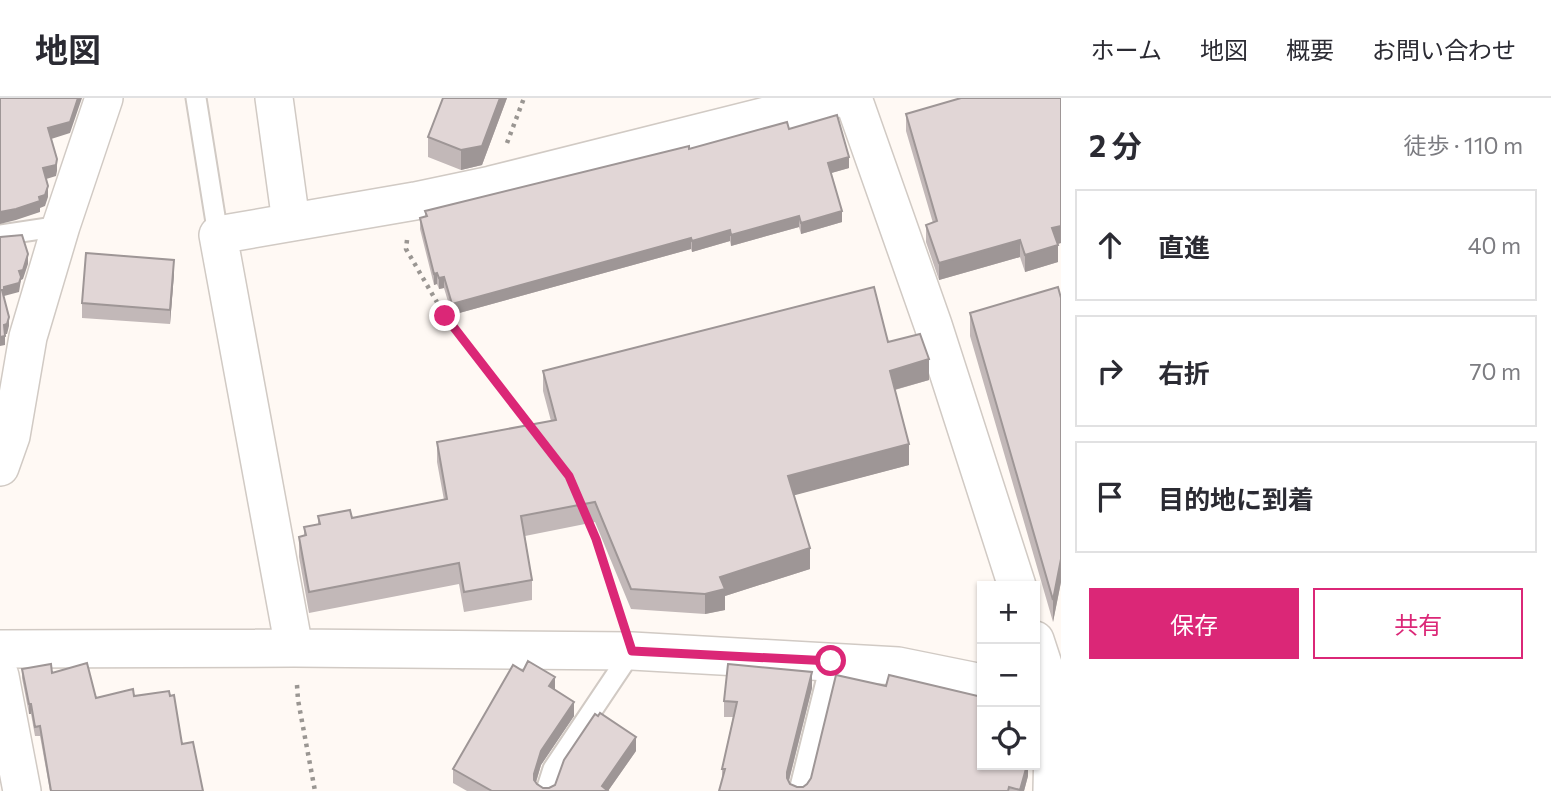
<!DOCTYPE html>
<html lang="ja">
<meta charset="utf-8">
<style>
:root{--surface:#fff;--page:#f7f7f7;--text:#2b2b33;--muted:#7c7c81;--line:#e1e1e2;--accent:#db2777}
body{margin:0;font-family:Commissioner,"Noto Sans JP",sans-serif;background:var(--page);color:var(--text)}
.controls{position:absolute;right:21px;bottom:21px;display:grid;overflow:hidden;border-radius:0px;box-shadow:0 2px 5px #0004}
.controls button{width:63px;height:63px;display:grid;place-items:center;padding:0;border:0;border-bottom:2px solid var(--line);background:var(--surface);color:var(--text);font:35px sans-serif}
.stop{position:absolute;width:21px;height:21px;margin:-16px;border:5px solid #db2777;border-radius:50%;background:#fff}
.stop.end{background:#db2777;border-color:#fff;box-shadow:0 2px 7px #0008}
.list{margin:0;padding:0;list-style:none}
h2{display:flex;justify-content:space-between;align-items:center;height:91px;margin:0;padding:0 28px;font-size:30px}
h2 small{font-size:23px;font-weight:400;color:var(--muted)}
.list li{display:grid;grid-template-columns:46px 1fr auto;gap:21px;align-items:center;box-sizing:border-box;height:112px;margin:0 14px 14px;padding:0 14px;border:2px solid var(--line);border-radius:0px}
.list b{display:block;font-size:26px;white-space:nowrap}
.list em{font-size:23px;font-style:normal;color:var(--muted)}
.actions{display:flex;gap:14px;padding:21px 28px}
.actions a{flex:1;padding:16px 0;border:2px solid var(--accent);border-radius:0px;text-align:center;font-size:24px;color:var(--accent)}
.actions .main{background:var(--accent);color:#fff}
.icon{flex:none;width:38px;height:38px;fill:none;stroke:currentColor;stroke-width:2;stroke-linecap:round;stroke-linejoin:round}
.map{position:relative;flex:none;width:1061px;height:693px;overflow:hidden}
header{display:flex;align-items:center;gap:42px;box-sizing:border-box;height:98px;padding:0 35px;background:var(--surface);border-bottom:2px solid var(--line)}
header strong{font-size:33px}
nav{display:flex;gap:38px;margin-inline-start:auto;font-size:24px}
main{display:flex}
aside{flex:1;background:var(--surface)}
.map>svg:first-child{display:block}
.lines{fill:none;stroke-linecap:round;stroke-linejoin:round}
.lane-casing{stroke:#d1cac4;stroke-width:23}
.street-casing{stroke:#d1cac4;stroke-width:40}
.path{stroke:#9a9692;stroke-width:4.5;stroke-dasharray:3.5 5;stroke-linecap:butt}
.lane{stroke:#fff;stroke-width:19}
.street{stroke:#fff;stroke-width:37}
.wall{fill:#c2b8b8}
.shaded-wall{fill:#9e9696}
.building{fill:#e1d6d6;stroke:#9e9696;stroke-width:2}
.route{stroke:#db2777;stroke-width:9}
</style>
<header>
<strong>地図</strong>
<nav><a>ホーム</a><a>地図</a><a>概要</a><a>お問い合わせ</a></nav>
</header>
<main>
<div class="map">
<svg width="1061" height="693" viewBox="0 0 1061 693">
<rect width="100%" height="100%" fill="#fff9f4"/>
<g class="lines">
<defs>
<path id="lane" d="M 196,0 L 218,137
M 0,137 L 61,128
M 546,693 L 553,671 L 632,553
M 799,693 L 831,563"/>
<path id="street" d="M 274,0 L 291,124
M 853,0 L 933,227 L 1017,488
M 0,369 L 11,338 L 28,239 L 61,128 L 104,0
M 1035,542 L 1054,600 L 1052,693
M 294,550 L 218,137 L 415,103 L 491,87 L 838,0
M 0,551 L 294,550 L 632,553 L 898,568 L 982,585
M 0,578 L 22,693"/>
</defs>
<use href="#lane" class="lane-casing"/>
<use href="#street" class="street-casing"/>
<path class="path" d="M 507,45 L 524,0
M 407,142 L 406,151 L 445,218 L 533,331
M 587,421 L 596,441 L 620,516
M 297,587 L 298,602 L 315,693"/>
<use href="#lane" class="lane"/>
<use href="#street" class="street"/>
</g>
<path class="wall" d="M 443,0 L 507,0 L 482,67 L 461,72 L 428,59 L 428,39 Z
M 1061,0 L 1061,145 L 1058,146 L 1058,164 L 1025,174 L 1020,159 L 939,182 L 926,144 L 926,127 L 933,125 L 906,33 L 906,16 Z
M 789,31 L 849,70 L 831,75 L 842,124 L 801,136 L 799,129 L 731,148 L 730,143 L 692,154 L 691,151 L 452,217 L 444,190 L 439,191 L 437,186 L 434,187 L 420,131 L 420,120 L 425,119 L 425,113 L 689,51 Z
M 174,176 L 170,226 L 82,220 L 82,205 Z
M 1061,200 L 1061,484 L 1053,524 L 970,238 L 970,215 Z
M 888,244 L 929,282 L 895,292 L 909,367 L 793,397 L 810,471 L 725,498 L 725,512 L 705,516 L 631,511 L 595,424 L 525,438 L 532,482 L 532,502 L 464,514 L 459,486 L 309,515 L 299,459 L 299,439 L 304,438 L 304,429 L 318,426 L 318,418 L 352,420 L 444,402 L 437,364 L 437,344 L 551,323 L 543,293 L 543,273 Z
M 22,571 L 52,575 L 96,600 L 134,598 L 182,646 L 203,693 L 50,693 L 40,638 L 35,638 L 31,616 L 29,616 L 22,580 Z
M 812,590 L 789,683 L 790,686 L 797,689 L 1028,667 L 1028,678 L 1024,693 L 719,693 L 722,683 L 722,671 L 733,619 L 724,619 L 724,603 Z
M 555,592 L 574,618 L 541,667 L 536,685 L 537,686 L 543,690 L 549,690 L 636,653 L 608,693 L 467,693 L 453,685 L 453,671 Z"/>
<path class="shaded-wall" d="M 78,0 L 82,0 L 70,35 L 48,42 L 48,30 Z
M 500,0 L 507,0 L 482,67 L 461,72 L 461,52 Z
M 849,59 L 849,70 L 828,76 L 828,65 Z
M 57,61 L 57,73 L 56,78 L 43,82 L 43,70 Z
M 48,88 L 48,99 L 45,108 L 40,110 L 40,114 L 16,122 L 0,126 L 0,114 L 39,99 Z
M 842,113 L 842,124 L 801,136 L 801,125 Z
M 799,118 L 799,129 L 731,148 L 731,137 Z
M 1061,128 L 1061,145 L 1052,147 L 1052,130 Z
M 730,132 L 730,143 L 692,154 L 692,143 Z
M 691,140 L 691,151 L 452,217 L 452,206 Z
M 1020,142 L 1020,159 L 939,182 L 939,165 Z
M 1058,147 L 1058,164 L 1025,174 L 1025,157 Z
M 28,156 L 28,166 L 23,181 L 21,182 L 19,194 L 4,198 L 4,201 L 2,192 L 19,173 Z
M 174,162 L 174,176 L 170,226 L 170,212 Z
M 437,175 L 437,186 L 434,187 L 434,176 Z
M 444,179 L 444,190 L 439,191 L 439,180 Z
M 9,219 L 9,228 L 7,236 L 4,236 L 4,227 Z
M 5,238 L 5,247 L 0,248 L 0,239 Z
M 929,261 L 929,282 L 890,293 L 890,273 Z
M 909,346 L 909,367 L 788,399 L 788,378 Z
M 810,450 L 810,471 L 725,498 L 725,512 L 705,516 L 705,496 L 720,479 Z
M 1061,461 L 1061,484 L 1053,524 L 1053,502 Z
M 812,574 L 812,590 L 787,690 L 787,674 Z
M 555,579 L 555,593 L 549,588 Z
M 574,604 L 574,618 L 541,667 L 534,690 L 534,676 L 541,653 Z
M 29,606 L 31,606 L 31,616 L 29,616 Z
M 636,639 L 636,653 L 608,693 L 602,688 Z
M 1027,667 L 1028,667 L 1028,678 L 1024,693 L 1020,693 Z"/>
<path class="building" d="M 0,0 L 78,0 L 70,24 L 48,30 L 57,61 L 56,67 L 43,70 L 48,88 L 45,97 L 39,99 L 40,103 L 16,111 L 0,114 Z
M 443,0 L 500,0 L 482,48 L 461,52 L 428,39 Z
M 961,0 L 1061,0 L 1061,128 L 1052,130 L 1058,147 L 1025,157 L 1020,142 L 939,165 L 926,127 L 937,123 L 906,16 Z
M 837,17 L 849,59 L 828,65 L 842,113 L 801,125 L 799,118 L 731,137 L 730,132 L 692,143 L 691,140 L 452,206 L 444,179 L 439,180 L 437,175 L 434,176 L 420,120 L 427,118 L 425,113 L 689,48 L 689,51 L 787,24 L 789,31 Z
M 22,137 L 28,156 L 23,172 L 19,173 L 21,179 L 19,185 L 4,189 L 4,192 L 2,192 L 9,219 L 7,226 L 4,227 L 5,238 L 0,239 L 0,139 Z
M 86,155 L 174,162 L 170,212 L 82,205 Z
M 874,189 L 888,244 L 920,236 L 929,261 L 890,273 L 909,346 L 788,378 L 810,450 L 720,479 L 725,491 L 705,496 L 631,491 L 595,404 L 521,418 L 532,482 L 464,494 L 459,465 L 309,494 L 299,439 L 306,437 L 304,429 L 320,426 L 318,418 L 350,412 L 352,420 L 447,401 L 437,344 L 556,322 L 543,273 Z
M 1058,189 L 1061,200 L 1061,461 L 1053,502 L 970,215 Z
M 528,563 L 555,579 L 549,588 L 574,604 L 541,653 L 534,676 L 534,682 L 537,686 L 543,690 L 549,690 L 555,687 L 564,662 L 595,616 L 598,618 L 600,615 L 636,639 L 602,688 L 608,693 L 492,693 L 453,671 L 513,567 L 523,573 Z
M 87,565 L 96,600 L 133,591 L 134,598 L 169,593 L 170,598 L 174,597 L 182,646 L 193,644 L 203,693 L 51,693 L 40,628 L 35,629 L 31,606 L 29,606 L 22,571 L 51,566 L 52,575 Z
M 728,566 L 812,574 L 787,674 L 787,680 L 790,686 L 797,689 L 803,689 L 807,686 L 811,680 L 836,577 L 886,588 L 889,577 L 982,599 L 982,667 L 1027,667 L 1020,692 L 1009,689 L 1008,693 L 719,693 L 725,671 L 722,671 L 737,604 L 724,603 Z"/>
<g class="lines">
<path class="route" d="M 445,218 L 569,378 L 596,441 L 632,553 L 831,563"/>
</g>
</svg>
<div class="controls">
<button>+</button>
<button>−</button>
<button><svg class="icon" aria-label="locate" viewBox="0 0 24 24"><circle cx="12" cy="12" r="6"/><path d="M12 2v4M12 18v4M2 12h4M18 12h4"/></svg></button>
</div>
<div class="stop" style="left:831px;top:563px"></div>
<div class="stop end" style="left:445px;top:218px"></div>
</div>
<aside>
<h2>2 分<small>徒歩 · 110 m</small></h2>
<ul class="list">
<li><svg class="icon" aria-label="ahead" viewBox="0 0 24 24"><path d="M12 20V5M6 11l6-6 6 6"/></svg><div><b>直進</b></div><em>40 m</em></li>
<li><svg class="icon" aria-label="right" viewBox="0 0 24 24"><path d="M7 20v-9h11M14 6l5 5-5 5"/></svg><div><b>右折</b></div><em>70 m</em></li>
<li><svg class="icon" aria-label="arrive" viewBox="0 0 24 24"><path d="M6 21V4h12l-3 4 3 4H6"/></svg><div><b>目的地に到着</b></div></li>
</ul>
<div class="actions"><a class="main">保存</a><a>共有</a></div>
</aside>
</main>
